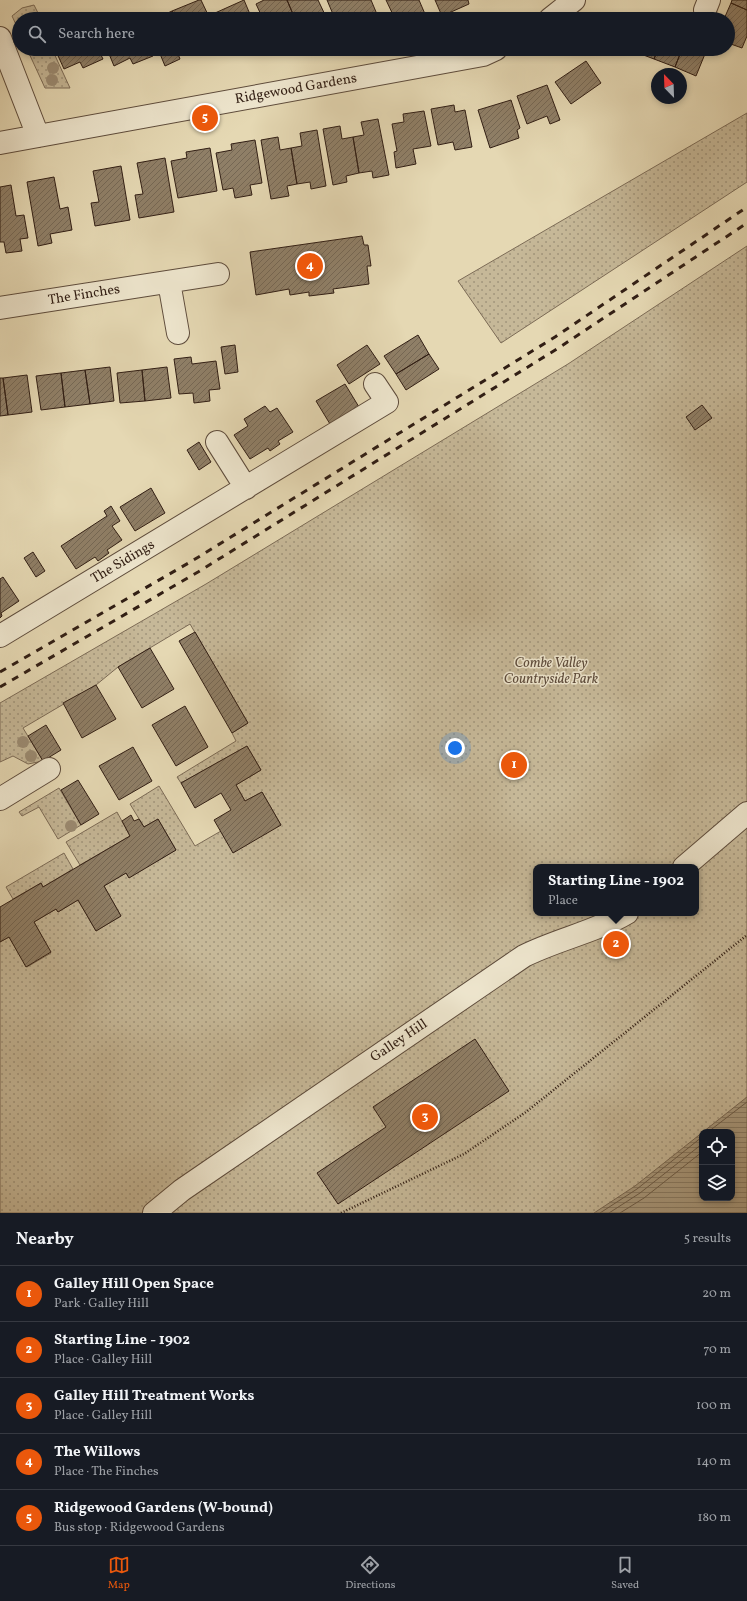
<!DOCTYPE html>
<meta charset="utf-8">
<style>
:root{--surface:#171b24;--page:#20242c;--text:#f1f3f6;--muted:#9ea1a6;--line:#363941;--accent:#ea580c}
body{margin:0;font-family:Vollkorn,serif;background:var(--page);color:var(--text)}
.controls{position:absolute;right:12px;bottom:12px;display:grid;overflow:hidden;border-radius:8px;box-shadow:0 2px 6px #0003}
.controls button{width:36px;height:36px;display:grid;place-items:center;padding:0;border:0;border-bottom:1px solid var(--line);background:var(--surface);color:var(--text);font:20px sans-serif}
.compass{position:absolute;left:651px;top:68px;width:36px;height:36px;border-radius:50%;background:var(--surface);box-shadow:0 2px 6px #0003;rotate:337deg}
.you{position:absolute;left:455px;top:748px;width:14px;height:14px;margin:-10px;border:3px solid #fff;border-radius:50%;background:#1a73e8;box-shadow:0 0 0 6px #1a73e833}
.badge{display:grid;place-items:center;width:26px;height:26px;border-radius:50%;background:var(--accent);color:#fff;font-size:13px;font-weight:700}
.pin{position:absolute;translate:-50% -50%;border:2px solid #fff;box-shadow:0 1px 4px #0006}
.popup{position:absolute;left:533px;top:864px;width:166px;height:52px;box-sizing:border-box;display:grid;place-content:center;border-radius:8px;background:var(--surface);filter:drop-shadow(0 1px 3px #0005);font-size:13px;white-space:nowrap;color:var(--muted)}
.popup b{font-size:15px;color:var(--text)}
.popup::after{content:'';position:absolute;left:50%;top:100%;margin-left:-8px;border:8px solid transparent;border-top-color:var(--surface)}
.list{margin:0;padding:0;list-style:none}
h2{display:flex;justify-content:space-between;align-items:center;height:52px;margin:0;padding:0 16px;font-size:17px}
h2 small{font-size:13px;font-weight:400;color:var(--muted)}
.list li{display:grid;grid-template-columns:26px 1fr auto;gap:12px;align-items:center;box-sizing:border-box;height:56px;padding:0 16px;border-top:1px solid var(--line)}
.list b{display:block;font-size:15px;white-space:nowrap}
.list p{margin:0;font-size:13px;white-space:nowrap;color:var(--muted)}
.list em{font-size:13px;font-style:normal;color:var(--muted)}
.icon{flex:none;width:22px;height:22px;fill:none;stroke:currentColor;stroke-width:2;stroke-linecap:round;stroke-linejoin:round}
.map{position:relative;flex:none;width:747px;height:1213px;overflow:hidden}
.search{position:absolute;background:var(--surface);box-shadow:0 2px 6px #0003;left:12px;right:12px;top:12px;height:44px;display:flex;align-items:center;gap:10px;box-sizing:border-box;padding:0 14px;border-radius:22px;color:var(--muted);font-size:15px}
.sheet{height:332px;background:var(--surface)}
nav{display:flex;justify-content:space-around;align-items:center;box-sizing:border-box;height:56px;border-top:1px solid var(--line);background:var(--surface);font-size:11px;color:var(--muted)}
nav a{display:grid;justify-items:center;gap:2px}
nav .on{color:var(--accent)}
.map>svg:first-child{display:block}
.grass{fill:url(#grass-dots);stroke:#7c6b56;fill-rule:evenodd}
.water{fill:url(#water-rules);stroke:#786853;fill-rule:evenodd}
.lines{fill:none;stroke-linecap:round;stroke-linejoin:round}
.shore{stroke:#6c5c48;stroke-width:1}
.building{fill:url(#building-hatch);stroke:#311e14}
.street-casing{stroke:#5e4c3c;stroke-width:24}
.path{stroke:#311e14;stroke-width:2.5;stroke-dasharray:1 2;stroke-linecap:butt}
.street{stroke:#eee6ce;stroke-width:22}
.rail{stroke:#311e14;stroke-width:3;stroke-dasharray:7 7;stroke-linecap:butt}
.tree{fill:#9b8b72}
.labels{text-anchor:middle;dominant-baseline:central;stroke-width:3;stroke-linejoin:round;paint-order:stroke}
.street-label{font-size:14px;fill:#311e14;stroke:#eee6ce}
.park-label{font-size:14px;font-style:italic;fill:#5e4c3c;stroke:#eee6ce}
</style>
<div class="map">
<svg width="747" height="1213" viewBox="0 0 747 1213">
<defs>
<pattern id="grass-dots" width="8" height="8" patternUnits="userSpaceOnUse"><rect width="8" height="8" fill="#c6b898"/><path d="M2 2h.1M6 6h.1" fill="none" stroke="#a1957b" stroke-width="1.8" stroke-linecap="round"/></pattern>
<pattern id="water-rules" width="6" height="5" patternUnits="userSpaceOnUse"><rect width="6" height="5" fill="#a8997d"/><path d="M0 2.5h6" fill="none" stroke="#897c65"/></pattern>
<pattern id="building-hatch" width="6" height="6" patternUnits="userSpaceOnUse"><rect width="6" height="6" fill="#8f7f67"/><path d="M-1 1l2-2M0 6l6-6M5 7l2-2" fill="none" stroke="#756754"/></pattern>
</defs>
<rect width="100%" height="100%" fill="#e5d8b3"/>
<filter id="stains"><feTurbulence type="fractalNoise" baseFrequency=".005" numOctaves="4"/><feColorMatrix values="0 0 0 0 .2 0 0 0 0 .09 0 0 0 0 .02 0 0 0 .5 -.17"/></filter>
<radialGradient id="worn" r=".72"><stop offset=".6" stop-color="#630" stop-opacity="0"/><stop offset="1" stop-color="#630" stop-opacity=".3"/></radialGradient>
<path class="grass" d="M 34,5 L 41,19 L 19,19 L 19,31 L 12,16 L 22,8 Z
M 27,49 L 52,49 L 70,88 L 45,88 Z
M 747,113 L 747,182 L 501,343 L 458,281 Z
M 747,246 L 747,1213 L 0,1213 L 0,942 L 9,937 L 27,967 L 51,953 L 34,922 L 56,909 L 58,912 L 78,900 L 96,931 L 121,916 L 104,886 L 126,873 L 129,877 L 176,850 L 158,819 L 144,827 L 130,804 L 159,786 L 195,846 L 221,831 L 281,825 L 262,792 L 245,801 L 236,785 L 261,770 L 247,746 L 181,783 L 177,777 L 236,741 L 232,733 L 248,723 L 190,624 L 118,667 L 96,685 L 23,728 L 43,761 L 28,764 L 13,756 L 0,762 L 0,703 L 206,584 L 568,364 ZM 536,867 L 696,867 L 696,913 L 536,913 ZM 702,1132 L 732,1132 L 732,1198 L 702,1198 Z
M 59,788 L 81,825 L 58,839 L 39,807 L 22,816 L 19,812 Z
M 117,812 L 130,836 L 80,865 L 66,842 Z
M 64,853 L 73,869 L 43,887 L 41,883 L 13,899 L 6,887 Z"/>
<path class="water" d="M 747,1097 L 747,1213 L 594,1213 L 635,1186 ZM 702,1132 L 732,1132 L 732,1198 L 702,1198 Z"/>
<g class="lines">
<path class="shore" d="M 708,1132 L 747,1102
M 600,1213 L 637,1189 L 702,1137
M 609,1213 L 640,1193 L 702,1144
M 620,1213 L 644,1198 L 702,1152"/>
</g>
<path class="building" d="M 199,0 L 201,0 L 210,19 L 176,19 L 172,11 Z
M 244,0 L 252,19 L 218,19 L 215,13 Z
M 264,0 L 287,0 L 295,19 L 263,19 L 256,4 Z
M 287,0 L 318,0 L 327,19 L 295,19 Z
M 327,0 L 371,0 L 379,19 L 335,19 Z
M 386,0 L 419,0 L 425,14 L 415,19 L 395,19 Z
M 435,0 L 468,0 L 469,4 L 442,16 Z
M 732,0 L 747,0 L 747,10 L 731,3 Z
M 731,3 L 747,10 L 747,36 L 742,48 L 728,43 L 728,19 L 724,19 Z
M 172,11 L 176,19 L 155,19 Z
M 135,14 L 137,19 L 123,19 Z
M 622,16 L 631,19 L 621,19 Z
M 55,49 L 98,49 L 103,59 L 83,68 L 80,62 L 64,69 Z
M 107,49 L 150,49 L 153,56 L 133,64 L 130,58 L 114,66 Z
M 158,49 L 176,49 L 180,59 L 165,66 Z
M 633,49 L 658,49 L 654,59 L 633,51 Z
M 658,49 L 682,49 L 675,67 L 654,59 Z
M 682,49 L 707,49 L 696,76 L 675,67 Z
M 586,61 L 601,83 L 571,104 L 555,82 Z
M 547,85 L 560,120 L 550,124 L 547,116 L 527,124 L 517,96 Z
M 511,100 L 520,128 L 517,130 L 519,138 L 490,148 L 478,110 Z
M 454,105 L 455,112 L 465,110 L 472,147 L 455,150 L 453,142 L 438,145 L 431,109 Z
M 424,111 L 431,146 L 413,149 L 416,164 L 396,168 L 394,152 L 397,151 L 392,124 L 404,122 L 403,114 Z
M 378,119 L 389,175 L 373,178 L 372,171 L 359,173 L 353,137 L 364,135 L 361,122 Z
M 340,126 L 342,139 L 353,137 L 359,173 L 346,176 L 347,182 L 333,185 L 323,129 Z
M 317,130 L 326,186 L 311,189 L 310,182 L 297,184 L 291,148 L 302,146 L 300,133 Z
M 278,137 L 280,150 L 291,148 L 297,184 L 287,186 L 289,196 L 271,199 L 261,140 Z
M 255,140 L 262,183 L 250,185 L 252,195 L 235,198 L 233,188 L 223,190 L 216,153 L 232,150 L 231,144 Z
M 210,148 L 217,191 L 178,198 L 171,161 L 187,158 L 186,152 Z
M 165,158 L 174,212 L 139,218 L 135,195 L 143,194 L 137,163 Z
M 121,166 L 130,220 L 95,226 L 91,203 L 99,202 L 93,171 Z
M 54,177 L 60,209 L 68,207 L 72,230 L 50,234 L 52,243 L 38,246 L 27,182 Z
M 11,185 L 16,216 L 24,215 L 28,238 L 20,239 L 22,251 L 6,253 L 4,242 L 0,242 L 0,187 Z
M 362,236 L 364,245 L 368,245 L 371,266 L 367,266 L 369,284 L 333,289 L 334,293 L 309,296 L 309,292 L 290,295 L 289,289 L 256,295 L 250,252 Z
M 418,335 L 429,354 L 396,374 L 384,356 Z
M 235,345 L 238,372 L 225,374 L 221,347 Z
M 367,345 L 380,364 L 349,384 L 337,365 Z
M 429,354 L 439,369 L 406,390 L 396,374 Z
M 191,357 L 192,364 L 216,361 L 220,389 L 209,390 L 210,401 L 194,403 L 193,393 L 179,394 L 174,359 Z
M 110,367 L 114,401 L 90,404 L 85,370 Z
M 167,367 L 171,398 L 145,401 L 142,370 Z
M 85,370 L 90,404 L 65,407 L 61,373 Z
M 142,370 L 145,401 L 120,403 L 117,373 Z
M 61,373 L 65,407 L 41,410 L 36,376 Z
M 27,375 L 32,412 L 8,415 L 3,378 Z
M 0,378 L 3,378 L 8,415 L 0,416 Z
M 345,384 L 359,407 L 330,424 L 316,401 Z
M 702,405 L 712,418 L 695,430 L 686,417 Z
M 265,406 L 270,412 L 277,408 L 293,432 L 278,441 L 280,444 L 270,451 L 268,448 L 250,459 L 234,435 L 248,426 L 244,419 Z
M 199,442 L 211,462 L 199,470 L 187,450 Z
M 151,488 L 165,513 L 135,531 L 120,507 Z
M 111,506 L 120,521 L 112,526 L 122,540 L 107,550 L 109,553 L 98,561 L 95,557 L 76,569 L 61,546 L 107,516 L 104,511 Z
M 33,552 L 45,571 L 36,577 L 24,558 Z
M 3,577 L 19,601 L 1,613 L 2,616 L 0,618 L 0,579 Z
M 195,632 L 248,723 L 232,733 L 179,641 Z
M 150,648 L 174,689 L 142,708 L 118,667 Z
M 96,685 L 116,719 L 82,738 L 63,703 Z
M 185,706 L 208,747 L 176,766 L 152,725 Z
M 46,725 L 61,750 L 43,761 L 28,736 Z
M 247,746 L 261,770 L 236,785 L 245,801 L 262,792 L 281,825 L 233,853 L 214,820 L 231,810 L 221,793 L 195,808 L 181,783 Z
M 133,747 L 152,781 L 119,800 L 99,766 Z
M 78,780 L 99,814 L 81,825 L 61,790 Z
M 131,815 L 134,821 L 139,819 L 144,827 L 158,819 L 176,850 L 129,878 L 126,873 L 104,886 L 121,916 L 96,931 L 78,900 L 58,912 L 56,909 L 34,922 L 51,952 L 26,967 L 9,937 L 0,942 L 0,907 L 41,883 L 43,887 L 130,836 L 122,821 Z
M 475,1039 L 509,1091 L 338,1204 L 317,1173 L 386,1127 L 373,1107 Z"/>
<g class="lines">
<defs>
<path id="street" d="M 705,10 L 709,0
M 550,19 L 574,0
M 0,38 L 38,136
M 0,143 L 483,55 L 496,49
M 169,282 L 178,333
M 0,308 L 218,274
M 217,442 L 246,488
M 0,636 L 387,402 L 375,384
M 0,799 L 49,769
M 684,867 L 747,813
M 154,1213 L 182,1190 L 524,956 C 558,939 595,932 627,913"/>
</defs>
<use href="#street" class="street-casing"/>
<path class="path" d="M 341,1213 L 464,1154 L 526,1112 L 747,935"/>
<use href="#street" class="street"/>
<path class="rail" d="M 0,672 L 192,561 L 555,337 L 747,207
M 0,687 L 198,572 L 560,347 L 747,223"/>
</g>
<g class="tree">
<circle cx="53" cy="68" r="6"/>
<circle cx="52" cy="80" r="6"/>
<circle cx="23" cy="742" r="6"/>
<circle cx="31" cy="756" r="6"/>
<circle cx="71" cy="826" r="6"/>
</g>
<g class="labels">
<g class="street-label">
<text transform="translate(296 89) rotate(-10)">Ridgewood Gardens</text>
<text transform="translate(84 295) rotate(-9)">The Finches</text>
<text transform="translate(123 562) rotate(-31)">The Sidings</text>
<text transform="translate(399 1041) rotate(-34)">Galley Hill</text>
</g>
<g class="park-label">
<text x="551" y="663">Combe Valley<tspan x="551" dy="16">Countryside Park</tspan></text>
</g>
</g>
<rect width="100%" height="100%" filter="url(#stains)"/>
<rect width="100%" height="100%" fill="url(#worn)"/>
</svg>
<div class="controls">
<button><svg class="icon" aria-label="locate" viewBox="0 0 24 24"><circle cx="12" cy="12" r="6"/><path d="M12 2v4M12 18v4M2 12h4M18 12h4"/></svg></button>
<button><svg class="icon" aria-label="layers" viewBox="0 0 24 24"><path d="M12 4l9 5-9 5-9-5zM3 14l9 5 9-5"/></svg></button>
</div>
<svg class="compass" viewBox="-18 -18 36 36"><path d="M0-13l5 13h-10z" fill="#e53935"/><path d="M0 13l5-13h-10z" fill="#9ea1a6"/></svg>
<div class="you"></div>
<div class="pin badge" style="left:514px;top:765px">1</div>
<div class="pin badge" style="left:616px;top:944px">2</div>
<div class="popup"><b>Starting Line - 1902</b>Place</div>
<div class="pin badge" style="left:425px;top:1117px">3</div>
<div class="pin badge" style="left:310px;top:266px">4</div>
<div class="pin badge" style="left:205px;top:118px">5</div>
<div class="search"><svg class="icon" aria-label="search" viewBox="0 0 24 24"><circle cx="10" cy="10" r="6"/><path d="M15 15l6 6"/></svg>Search here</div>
</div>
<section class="sheet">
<h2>Nearby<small>5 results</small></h2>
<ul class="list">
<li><span class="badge">1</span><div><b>Galley Hill Open Space</b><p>Park · Galley Hill</p></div><em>20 m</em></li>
<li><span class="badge">2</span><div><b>Starting Line - 1902</b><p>Place · Galley Hill</p></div><em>70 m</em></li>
<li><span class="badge">3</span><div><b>Galley Hill Treatment Works</b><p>Place · Galley Hill</p></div><em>100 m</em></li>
<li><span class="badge">4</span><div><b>The Willows</b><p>Place · The Finches</p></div><em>140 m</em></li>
<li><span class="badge">5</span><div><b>Ridgewood Gardens (W-bound)</b><p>Bus stop · Ridgewood Gardens</p></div><em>180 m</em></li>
</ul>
</section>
<nav>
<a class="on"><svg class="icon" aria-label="map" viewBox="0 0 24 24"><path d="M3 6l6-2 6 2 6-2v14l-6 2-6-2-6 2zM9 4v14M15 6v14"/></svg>Map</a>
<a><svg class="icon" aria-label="directions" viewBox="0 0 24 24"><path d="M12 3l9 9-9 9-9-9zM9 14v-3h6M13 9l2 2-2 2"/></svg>Directions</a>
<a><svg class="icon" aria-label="saved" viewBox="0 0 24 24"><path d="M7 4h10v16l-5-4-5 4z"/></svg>Saved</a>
</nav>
